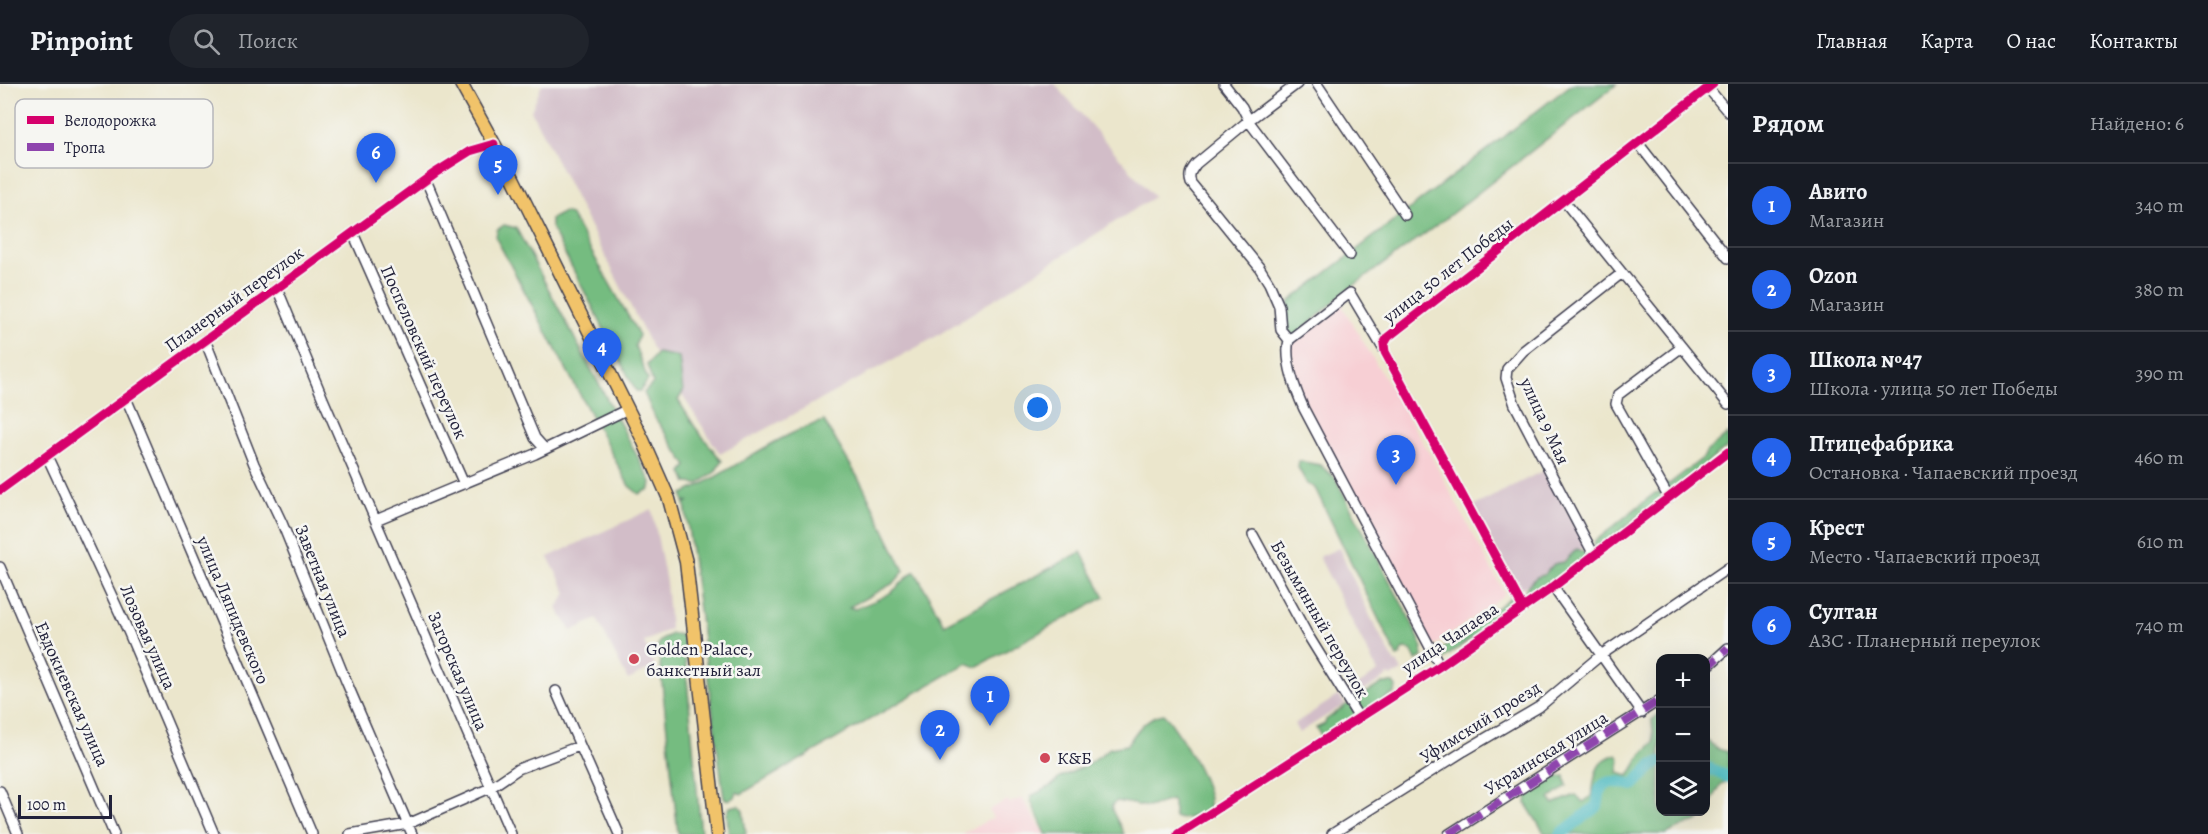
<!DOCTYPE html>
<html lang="ru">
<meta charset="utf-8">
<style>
:root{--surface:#171b24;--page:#20242c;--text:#f1f3f6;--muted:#9ea1a6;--line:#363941;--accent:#2563eb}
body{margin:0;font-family:Alegreya,serif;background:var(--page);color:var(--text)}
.controls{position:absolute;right:18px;bottom:18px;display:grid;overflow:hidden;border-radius:12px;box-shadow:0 6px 24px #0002}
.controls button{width:54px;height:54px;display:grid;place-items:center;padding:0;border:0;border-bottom:2px solid var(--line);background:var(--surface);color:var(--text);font:30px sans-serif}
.scale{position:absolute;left:18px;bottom:15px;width:94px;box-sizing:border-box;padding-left:6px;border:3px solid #22223b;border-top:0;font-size:16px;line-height:21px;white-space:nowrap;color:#22223b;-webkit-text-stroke:4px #f6f6f2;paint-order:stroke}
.you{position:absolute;left:1038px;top:324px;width:21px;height:21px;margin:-15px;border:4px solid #fff;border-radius:50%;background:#1a73e8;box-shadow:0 0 0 9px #1a73e833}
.badge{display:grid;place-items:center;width:39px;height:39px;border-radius:50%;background:var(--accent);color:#fff;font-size:20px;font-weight:700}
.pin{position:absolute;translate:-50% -50px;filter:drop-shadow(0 2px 3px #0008)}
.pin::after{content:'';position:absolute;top:32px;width:21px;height:18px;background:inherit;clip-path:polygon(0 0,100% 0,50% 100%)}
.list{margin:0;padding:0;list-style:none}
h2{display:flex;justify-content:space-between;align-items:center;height:78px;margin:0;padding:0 24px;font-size:26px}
h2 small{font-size:20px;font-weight:400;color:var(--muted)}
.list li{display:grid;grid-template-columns:39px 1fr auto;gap:18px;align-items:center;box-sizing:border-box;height:84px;padding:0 24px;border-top:2px solid var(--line)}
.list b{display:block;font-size:22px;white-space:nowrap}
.list p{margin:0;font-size:20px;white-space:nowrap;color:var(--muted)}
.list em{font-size:20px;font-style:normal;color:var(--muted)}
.icon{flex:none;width:33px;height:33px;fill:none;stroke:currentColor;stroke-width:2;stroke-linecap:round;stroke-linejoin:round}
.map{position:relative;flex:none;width:1728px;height:750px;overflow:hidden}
header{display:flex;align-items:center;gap:36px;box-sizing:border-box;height:84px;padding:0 30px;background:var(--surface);border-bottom:2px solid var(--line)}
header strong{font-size:28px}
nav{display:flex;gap:33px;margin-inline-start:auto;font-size:21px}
.search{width:420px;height:54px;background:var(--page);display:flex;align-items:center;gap:15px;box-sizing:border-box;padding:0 21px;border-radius:33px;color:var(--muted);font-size:22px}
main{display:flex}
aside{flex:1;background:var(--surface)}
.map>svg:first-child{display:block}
.built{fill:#f7cfd4}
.industrial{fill:#d2bdc8}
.forest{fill:#75bc80;stroke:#4c6f5e;stroke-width:1.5}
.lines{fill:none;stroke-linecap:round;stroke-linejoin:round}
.river{stroke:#49b8be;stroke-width:12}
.minor-casing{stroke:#403f51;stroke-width:12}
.major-casing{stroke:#403f51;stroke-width:15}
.minor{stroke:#fff;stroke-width:9}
.major{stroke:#f1c36a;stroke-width:12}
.quiet{stroke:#8e44ad;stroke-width:8;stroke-dasharray:15 8;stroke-linecap:butt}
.cycleway-casing{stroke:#f6f6f2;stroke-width:13}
.cycleway{stroke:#d6006c;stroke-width:9}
.poi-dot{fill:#d1495b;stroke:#f6f6f2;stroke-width:2}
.labels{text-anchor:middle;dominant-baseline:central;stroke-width:5;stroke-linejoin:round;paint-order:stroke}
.street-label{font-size:18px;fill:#22223b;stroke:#f6f6f2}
.poi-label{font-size:18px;fill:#22223b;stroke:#f6f6f2;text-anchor:start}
.key{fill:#f6f6f2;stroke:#b6b6bb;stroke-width:1.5}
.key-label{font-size:16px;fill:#22223b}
</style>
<header>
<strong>Pinpoint</strong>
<div class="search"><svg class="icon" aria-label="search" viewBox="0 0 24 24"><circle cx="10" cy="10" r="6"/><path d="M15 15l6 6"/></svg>Поиск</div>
<nav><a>Главная</a><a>Карта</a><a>О нас</a><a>Контакты</a></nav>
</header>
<main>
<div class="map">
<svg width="1728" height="750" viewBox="0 0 1728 750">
<rect width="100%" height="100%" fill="#f6f6f2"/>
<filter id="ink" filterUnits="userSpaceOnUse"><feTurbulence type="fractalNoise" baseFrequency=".0167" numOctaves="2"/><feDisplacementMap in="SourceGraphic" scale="12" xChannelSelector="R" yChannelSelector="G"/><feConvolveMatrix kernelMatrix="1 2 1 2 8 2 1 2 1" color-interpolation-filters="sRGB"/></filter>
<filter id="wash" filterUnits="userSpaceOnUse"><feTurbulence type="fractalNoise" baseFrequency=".008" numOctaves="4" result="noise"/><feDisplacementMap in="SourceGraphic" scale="24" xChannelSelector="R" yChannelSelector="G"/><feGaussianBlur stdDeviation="1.35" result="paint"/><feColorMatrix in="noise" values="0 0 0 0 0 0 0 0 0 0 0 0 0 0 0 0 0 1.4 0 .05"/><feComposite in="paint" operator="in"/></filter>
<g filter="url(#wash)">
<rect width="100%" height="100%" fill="#ebe6cc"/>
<path class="built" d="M 1341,220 L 1431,372 L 1505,510 L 1433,563 L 1298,305 L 1290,261 Z
M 1022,714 L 1045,750 L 961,750 L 993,734 L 989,726 L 1007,716 L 1010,719 Z"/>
<path class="industrial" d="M 542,0 L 1055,0 L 1154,113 L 932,255 L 720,370 L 652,264 L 531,27 Z
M 1544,386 L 1587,461 L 1519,506 L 1472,423 Z
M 652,425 L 666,498 L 670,545 L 644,558 L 655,582 L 628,596 L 597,535 L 571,547 L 557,524 L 567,509 L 548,473 Z
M 1339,464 L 1371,534 L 1395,579 L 1397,578 L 1402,587 L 1391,593 L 1389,591 L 1350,616 L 1345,609 L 1378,588 L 1319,473 Z
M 1339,611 L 1345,620 L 1299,649 L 1294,640 Z"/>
<path class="forest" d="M 1572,0 L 1617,0 L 1441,138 L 1345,208 L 1295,252 L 1285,246 L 1285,235 L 1290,217 Z
M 564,128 L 570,130 L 639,251 L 635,262 L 648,296 L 640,307 L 636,307 L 551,143 L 551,135 Z
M 504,141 L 516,144 L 651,398 L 650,405 L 639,410 L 629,402 L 496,154 L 497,146 Z
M 657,269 L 679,273 L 683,308 L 678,316 L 695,343 L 722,377 L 715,388 L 698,400 L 687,399 L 682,388 L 687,382 L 655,334 L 644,309 L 653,299 L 647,281 Z
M 824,337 L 863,402 L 904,487 L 894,499 L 849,523 L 855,525 C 866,520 881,515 890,509 C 900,503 905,493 915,487 L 944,540 L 1081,468 L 1105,513 L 976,583 L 967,579 L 741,710 L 737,708 L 735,713 L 728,716 L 724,714 L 685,420 L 689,417 L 684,418 L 683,410 C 731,388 773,352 824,337 Z
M 1728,350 L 1728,363 L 1670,407 L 1664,398 L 1669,400 L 1704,373 L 1706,368 Z
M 1299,377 L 1320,381 L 1335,394 L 1412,539 L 1422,562 L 1422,573 L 1416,576 L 1411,566 L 1405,565 L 1400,568 L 1401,571 L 1397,573 L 1316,406 L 1314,403 L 1307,400 L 1298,383 Z
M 1661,408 L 1663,414 L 1596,465 L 1594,464 L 1594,458 L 1655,409 Z
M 1577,465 L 1587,469 L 1588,471 L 1523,519 L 1522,513 L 1528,501 L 1537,493 L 1544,491 L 1554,480 L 1564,478 Z
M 1512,512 L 1516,518 L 1515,523 L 1443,575 L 1440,572 L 1440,568 L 1447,561 Z
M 671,550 L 683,551 L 701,750 L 678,750 L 658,561 L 660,557 Z
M 1383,599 L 1393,599 L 1396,603 L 1395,609 L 1365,627 L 1360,626 L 1356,619 L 1356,615 Z
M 1349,619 L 1358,632 L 1322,653 L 1316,644 L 1325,640 L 1326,636 Z
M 1660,629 L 1660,728 L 1706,728 L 1706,656 L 1718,665 L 1728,668 L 1728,697 L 1721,700 L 1703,734 L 1666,750 L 1545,750 L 1526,720 L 1527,712 L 1548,694 L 1565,692 L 1567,702 L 1550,715 L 1553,720 L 1576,711 L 1583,718 L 1592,712 C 1595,691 1594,677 1617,670 L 1620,676 L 1618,689 L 1629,692 L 1640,673 L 1654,658 L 1652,636 Z
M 1164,630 C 1179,648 1213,702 1209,724 C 1200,731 1184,738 1174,733 L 1174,719 L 1171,716 L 1148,723 L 1117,717 L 1112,721 L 1112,726 L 1124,750 L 1046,750 L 1031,717 L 1031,712 L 1051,702 L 1061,693 L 1087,681 L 1110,664 L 1127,661 C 1136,648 1146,632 1164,630 Z
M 739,721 L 743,726 L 746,750 L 729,750 L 727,730 L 730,723 Z"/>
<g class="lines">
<path class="river" d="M 1706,683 L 1728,693
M 1561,750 L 1597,722 C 1599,716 1598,711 1600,706 C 1605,693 1623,699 1633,701 L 1652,682 L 1660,678"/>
</g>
</g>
<g filter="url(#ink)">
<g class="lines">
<defs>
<path id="minor" d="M 1224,0 L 1242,23 L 1250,39 L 1350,171
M 1297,0 L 1248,37 L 1196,80 C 1191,87 1188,90 1191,99 L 1259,183 L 1269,199 L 1279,222 L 1281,246 L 1289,256 C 1284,276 1296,307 1304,325 L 1440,582
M 1317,0 L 1405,131
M 1708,4 L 1728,28
M 1638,59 L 1728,174
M 426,96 L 535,354 L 544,364
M 1564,117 L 1728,320
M 353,149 L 464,400
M 277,204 L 323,315 L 511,750
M 205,256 L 254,380 L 282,439 L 346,597 L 412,750
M 1289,256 L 1350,209 L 1384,266
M 126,314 L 312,750
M 47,372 L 128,547 L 214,750
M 0,406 L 435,89 L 470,67 L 494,60
M 1669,414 L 1616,320 L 1618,311 L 1682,263
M 376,436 L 535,370 L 628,325
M 1253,451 L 1306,548 L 1359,634
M 1594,471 L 1515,321 L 1506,294 L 1507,285 L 1523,267 L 1622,189
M 0,483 L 114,750
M 1553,503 L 1642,629
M 1523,524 L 1385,268 L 1384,260 L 1388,253 L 1713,0
M 1706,584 L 1728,564
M 556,607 L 619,750
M 0,707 L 18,750
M 350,750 L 408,740 L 490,704 L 518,685 L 579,662
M 1178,750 L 1440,582 L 1553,503 L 1728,368
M 1332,750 L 1464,667 L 1539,623 L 1601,571 L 1728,484
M 1449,750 L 1660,616"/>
<path id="major" d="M 461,0 L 513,94 L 643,356 L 669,415 L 686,478 L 717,750"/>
</defs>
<use href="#minor" class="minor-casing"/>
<use href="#major" class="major-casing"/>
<use href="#minor" class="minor"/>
<use href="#major" class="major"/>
<path class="quiet" d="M 1706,584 L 1728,564
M 1449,750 L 1660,616"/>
<defs>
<path id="cycleway" d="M 0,406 L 435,89 L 470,67 L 494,60
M 1523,524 L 1385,268 L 1384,260 L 1388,253 L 1713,0
M 1178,750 L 1440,582 L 1553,503 L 1728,368"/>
</defs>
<use href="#cycleway" class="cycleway-casing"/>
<use href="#cycleway" class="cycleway"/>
</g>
</g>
<g class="poi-dot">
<circle cx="634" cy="575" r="6"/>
<circle cx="1045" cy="674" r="6"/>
</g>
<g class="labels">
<g class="street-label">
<text transform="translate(1448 186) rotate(-38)">улица 50 лет Победы</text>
<text transform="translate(234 215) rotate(-36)">Планерный переулок</text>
<text transform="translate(424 268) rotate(66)">Поспеловский переулок</text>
<text transform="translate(1545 337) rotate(65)">улица 9 Мая</text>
<text transform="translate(323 497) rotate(68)">Заветная улица</text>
<text transform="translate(233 526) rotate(67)">улица Ляпидевского</text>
<text transform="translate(1320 535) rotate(60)">Безымянный переулок</text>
<text transform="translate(148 553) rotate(66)">Лозовая улица</text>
<text transform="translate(1450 554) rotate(-34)">улица Чапаева</text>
<text transform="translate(458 587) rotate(67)">Загорская улица</text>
<text transform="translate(72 610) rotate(66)">Евдокиевская улица</text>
<text transform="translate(1480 638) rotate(-32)">Уфимский проезд</text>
<text transform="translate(1546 669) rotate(-32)">Украинская улица</text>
</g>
<g class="poi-label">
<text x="646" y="565">Golden Palace,<tspan x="646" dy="21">банкетный зал</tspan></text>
<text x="1057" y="674">К&amp;Б</text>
</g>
</g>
<rect x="15" y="15" width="198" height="69" rx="9" class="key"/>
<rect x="27" y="32" width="27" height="8" fill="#d6006c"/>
<rect x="27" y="59" width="27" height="8" fill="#8e44ad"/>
<g class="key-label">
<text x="64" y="42">Велодорожка</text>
<text x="64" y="69">Тропа</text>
</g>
</svg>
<div class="controls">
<button>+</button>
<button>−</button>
<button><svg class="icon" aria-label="layers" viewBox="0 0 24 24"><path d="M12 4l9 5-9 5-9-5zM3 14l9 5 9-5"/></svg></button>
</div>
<div class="scale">100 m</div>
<div class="you"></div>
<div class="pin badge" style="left:990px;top:642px">1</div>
<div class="pin badge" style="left:940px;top:676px">2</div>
<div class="pin badge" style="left:1396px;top:401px">3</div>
<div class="pin badge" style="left:602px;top:294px">4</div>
<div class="pin badge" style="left:498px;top:111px">5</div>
<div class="pin badge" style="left:376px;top:99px">6</div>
</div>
<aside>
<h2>Рядом<small>Найдено: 6</small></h2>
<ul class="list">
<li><span class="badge">1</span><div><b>Авито</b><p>Магазин</p></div><em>340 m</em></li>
<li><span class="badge">2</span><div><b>Ozon</b><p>Магазин</p></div><em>380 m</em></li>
<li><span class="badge">3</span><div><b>Школа №47</b><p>Школа · улица 50 лет Победы</p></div><em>390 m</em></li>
<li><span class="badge">4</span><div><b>Птицефабрика</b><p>Остановка · Чапаевский проезд</p></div><em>460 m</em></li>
<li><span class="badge">5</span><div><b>Крест</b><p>Место · Чапаевский проезд</p></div><em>610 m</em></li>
<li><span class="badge">6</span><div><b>Султан</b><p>АЗС · Планерный переулок</p></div><em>740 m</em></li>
</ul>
</aside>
</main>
